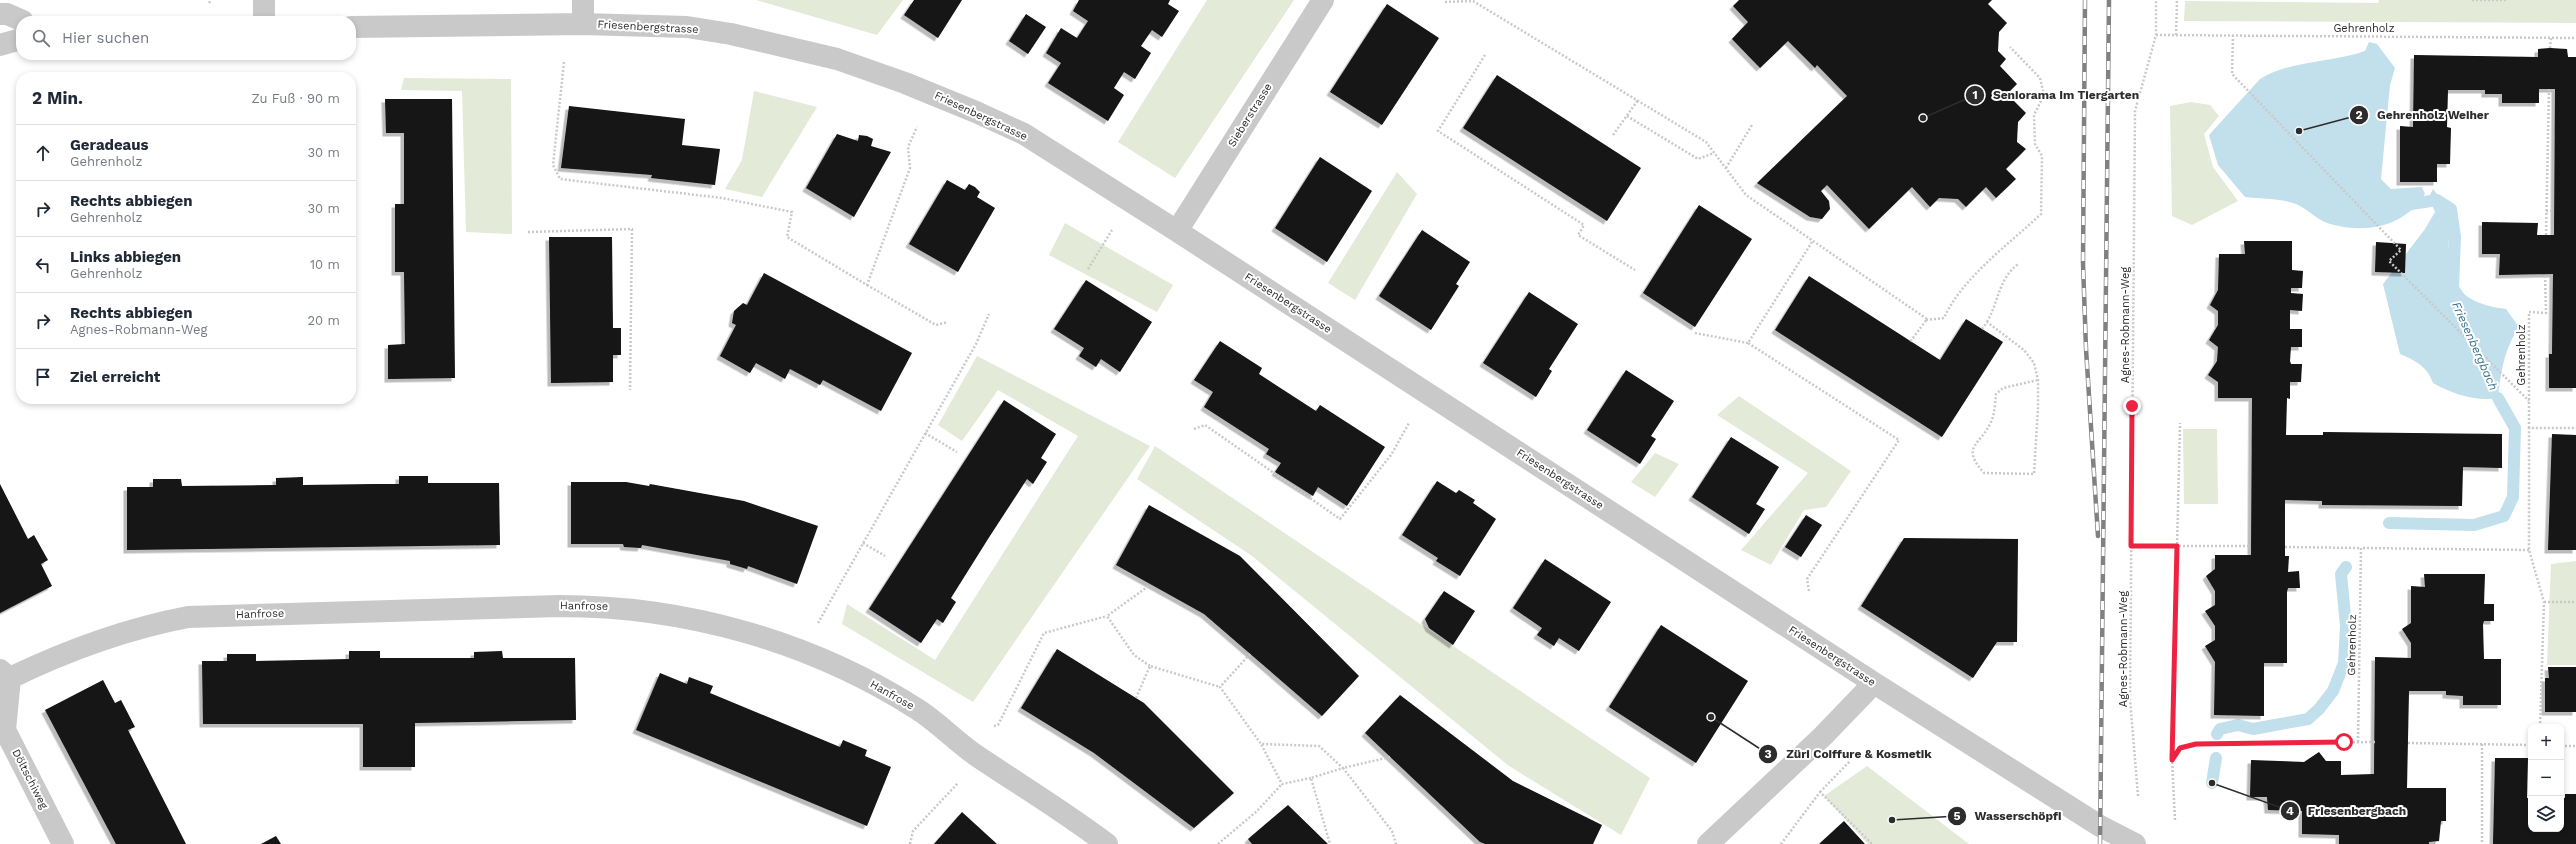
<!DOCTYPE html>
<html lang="de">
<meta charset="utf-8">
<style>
:root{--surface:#fff;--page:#f2f2f3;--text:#1f2937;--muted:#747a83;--line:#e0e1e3}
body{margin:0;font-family:"Work Sans",sans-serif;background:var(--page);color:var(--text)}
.controls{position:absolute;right:12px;bottom:12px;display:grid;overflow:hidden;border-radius:8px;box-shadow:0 2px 6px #0003}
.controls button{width:36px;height:36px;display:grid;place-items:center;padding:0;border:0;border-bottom:1px solid var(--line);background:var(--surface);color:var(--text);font:20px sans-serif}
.stop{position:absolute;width:12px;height:12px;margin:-9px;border:3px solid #ed2341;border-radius:50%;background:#fff}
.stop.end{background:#ed2341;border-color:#fff;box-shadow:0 1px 4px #0008}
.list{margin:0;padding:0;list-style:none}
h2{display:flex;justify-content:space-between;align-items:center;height:52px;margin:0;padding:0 16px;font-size:17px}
h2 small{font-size:13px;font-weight:400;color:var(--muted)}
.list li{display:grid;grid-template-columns:26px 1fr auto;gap:12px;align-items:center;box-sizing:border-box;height:56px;padding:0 16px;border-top:1px solid var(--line)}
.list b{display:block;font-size:15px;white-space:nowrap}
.list p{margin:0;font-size:13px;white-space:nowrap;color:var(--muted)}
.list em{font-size:13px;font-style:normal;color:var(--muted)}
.icon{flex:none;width:22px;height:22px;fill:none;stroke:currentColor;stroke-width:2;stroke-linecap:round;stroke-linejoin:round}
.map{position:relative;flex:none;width:2576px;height:844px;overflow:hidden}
.search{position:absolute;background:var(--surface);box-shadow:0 2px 6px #0003;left:16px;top:16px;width:340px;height:44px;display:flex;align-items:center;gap:10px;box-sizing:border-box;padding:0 14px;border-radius:16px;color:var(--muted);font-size:15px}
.panel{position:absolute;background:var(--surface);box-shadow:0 2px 6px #0003;left:16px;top:72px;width:340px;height:332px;border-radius:16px}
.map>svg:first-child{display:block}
.green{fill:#e3ead8}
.water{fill:#c2dfec}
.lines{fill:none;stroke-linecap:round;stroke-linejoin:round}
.stream{stroke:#c2dfec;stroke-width:12}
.building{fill:#131313;filter:url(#shadow)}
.path{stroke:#c9c9c9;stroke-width:2.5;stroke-dasharray:2 2;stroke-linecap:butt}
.minor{stroke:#c9c9c9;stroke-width:22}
.rail-casing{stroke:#818181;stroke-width:4.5}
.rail{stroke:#fff;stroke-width:3;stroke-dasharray:9;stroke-linecap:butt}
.route{stroke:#ed2341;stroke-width:5}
.labels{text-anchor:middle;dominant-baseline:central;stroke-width:4;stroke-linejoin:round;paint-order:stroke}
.street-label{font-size:11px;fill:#2c2c2c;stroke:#fff}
.water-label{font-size:12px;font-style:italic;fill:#377490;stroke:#fff}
.leader{fill:none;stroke:#2c2c2c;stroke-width:1.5}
.callout-dot{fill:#2c2c2c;stroke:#fff;stroke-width:1.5}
.mark-label{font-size:12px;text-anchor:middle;font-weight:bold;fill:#fff}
.callout-label{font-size:12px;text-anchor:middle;font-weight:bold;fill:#2c2c2c;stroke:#fff;stroke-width:4;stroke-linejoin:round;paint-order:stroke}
</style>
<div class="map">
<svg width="2576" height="844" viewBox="0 0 2576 844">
<defs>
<filter id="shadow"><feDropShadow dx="-3.5" dy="3.5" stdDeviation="0" flood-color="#0004"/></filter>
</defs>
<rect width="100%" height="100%" fill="#fff"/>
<path class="green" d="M 756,0 L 903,0 L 877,35 Z
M 1207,0 L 1294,0 L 1175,178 L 1118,142 Z
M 2379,0 L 2576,0 L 2576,23 L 2184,21 L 2185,1 L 2378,3 Z
M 404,78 L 511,79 L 512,234 L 466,232 L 462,91 L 401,90 Z
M 754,91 L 817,107 L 762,197 L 725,189 L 742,160 Z
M 2191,102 L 2210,105 L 2219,116 L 2204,134 L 2213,167 L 2238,201 L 2192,225 L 2172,216 L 2170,106 Z
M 1397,172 L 1417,194 L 1355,300 L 1328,283 Z
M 1065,223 L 1173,285 L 1157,312 L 1049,255 Z
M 351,225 L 353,374 L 351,374 Z
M 977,356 L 1150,446 L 973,702 L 842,624 L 847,604 L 935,660 L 1078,436 L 998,390 L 962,441 L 938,425 Z
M 1739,396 L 1851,471 L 1826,507 L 1804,510 L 1771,565 L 1741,550 L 1808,473 L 1717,415 Z
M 2183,429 L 2217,429 L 2218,504 L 2184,504 Z
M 1155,446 L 1650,778 L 1621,835 L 1509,766 L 1252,556 L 1137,479 Z
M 1655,453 L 1679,464 L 1655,497 L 1631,482 Z
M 2576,561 L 2576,665 L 2547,665 L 2551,564 Z
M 1867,766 L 1969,844 L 1868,844 L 1824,796 Z"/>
<path class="water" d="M 2369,42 L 2377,44 L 2395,68 L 2390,85 L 2381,179 L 2391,189 L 2422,187 L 2425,194 C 2404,227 2367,234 2330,224 C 2317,220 2308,209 2296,204 C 2280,198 2261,199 2245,197 L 2218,165 L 2209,135 L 2260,79 C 2291,60 2331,63 2365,51 Z
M 2433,189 L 2459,221 C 2456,225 2452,230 2450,234 C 2445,249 2454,288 2468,297 C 2481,305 2492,307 2506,309 L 2519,327 C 2504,350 2501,371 2498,398 C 2477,402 2452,394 2433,383 C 2427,366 2416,361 2400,354 L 2383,284 L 2425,229 L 2435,212 L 2429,197 Z"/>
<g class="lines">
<path class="stream" d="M 2405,205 L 2437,200 L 2451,209 L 2455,237 L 2453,288
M 2389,523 L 2474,525 L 2504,516 L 2513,497 L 2515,428 L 2498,398
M 2217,734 L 2220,729 L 2238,725 L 2253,729 L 2308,719 L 2319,709 L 2333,691 L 2344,663 L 2346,626 L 2341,574 L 2346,567
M 2212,783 L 2216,758"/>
</g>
<path class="building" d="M 914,0 L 962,0 L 938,38 L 904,15 Z
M 1079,0 L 1170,0 L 1168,4 L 1179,11 L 1162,37 L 1152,30 L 1141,46 L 1151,53 L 1135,79 L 1124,72 L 1114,88 L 1124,95 L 1108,121 L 1048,83 L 1061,63 L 1046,53 L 1061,28 L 1077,38 L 1088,21 L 1073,11 Z
M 1739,0 L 1992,0 L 1988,4 L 2007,23 L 1999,32 L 1998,51 L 2006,59 L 2000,66 L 2017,84 L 2007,94 L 2026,113 L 2018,122 L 2017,142 L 2026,149 L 2006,169 L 2016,179 L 1996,198 L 1986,187 L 1966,207 L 1958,199 L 1939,198 L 1930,207 L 1912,187 L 1869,229 L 1827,185 L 1821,191 L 1829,201 L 1830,209 L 1822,219 L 1810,217 L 1757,183 L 1847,96 L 1817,65 L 1815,68 L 1788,41 L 1760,68 L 1732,39 L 1748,22 L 1733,6 Z
M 1387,4 L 1439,38 L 1382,125 L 1330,92 Z
M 1026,14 L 1046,27 L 1028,54 L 1009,41 Z
M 2550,48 L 2567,49 L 2568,57 L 2576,57 L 2576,388 L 2549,388 L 2549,354 L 2552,354 L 2553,274 L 2499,275 L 2500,254 L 2482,254 L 2482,222 L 2538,223 L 2537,235 L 2554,235 L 2555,89 L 2539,89 L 2539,103 L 2502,103 L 2502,94 L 2485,94 L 2485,90 L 2448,90 L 2447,127 L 2451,128 L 2450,164 L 2437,164 L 2437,182 L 2400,182 L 2400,126 L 2413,127 L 2414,55 L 2538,57 L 2538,49 Z
M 1497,75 L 1641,168 L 1607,221 L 1463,128 Z
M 385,99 L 452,99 L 455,378 L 388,379 L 388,345 L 405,344 L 404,272 L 395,272 L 395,204 L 404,204 L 404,133 L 386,133 Z
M 569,106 L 685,119 L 682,145 L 720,149 L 715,185 L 651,178 L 652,175 L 561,168 Z
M 837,134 L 858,141 L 859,135 L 867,136 L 873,139 L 871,146 L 891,152 L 854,217 L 806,188 Z
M 1320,157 L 1372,191 L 1327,262 L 1275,228 Z
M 947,180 L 965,190 L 969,184 L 975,187 L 980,192 L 977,197 L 995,208 L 958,272 L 909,244 Z
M 1699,205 L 1752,239 L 1695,327 L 1643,293 Z
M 1422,230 L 1470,262 L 1456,284 L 1459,286 L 1431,330 L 1379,296 Z
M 549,237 L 612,237 L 613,328 L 621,328 L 621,355 L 613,355 L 613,382 L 551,383 Z
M 2244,241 L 2292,241 L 2292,270 L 2303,271 L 2302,288 L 2291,288 L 2291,293 L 2303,294 L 2302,311 L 2290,310 L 2290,329 L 2302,329 L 2302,347 L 2291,347 L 2290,361 L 2291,364 L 2302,364 L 2301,382 L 2290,382 L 2290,399 L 2287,398 L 2286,435 L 2323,435 L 2323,432 L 2502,434 L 2502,468 L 2463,467 L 2462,506 L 2322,505 L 2322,501 L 2285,500 L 2285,556 L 2289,556 L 2288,572 L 2299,571 L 2300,588 L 2288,588 L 2287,592 L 2287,663 L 2264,663 L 2264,716 L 2214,715 L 2215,662 L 2205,646 L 2215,640 L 2215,626 L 2205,611 L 2215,605 L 2215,591 L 2206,576 L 2215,569 L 2215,555 L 2251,555 L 2252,398 L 2218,398 L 2218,382 L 2208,375 L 2217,361 L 2218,347 L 2209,340 L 2218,325 L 2218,311 L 2210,305 L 2218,290 L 2219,254 L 2245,254 Z
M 2376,242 L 2406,244 L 2405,273 L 2375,272 Z
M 764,273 L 912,353 L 881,411 L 823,380 L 820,385 L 790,369 L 785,379 L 756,363 L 750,373 L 720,356 L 736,325 L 732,323 L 734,311 L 743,303 L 747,305 Z
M 1809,276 L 1940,360 L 1966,319 L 2003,342 L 1942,437 L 1775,330 Z
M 1086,280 L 1152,322 L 1120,372 L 1101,359 L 1096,367 L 1079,356 L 1084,348 L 1054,329 Z
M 1529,292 L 1578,324 L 1549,369 L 1552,371 L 1536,397 L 1483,363 Z
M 1220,341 L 1262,368 L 1259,374 L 1316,411 L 1320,405 L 1385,447 L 1347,506 L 1318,487 L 1313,496 L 1275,472 L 1281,463 L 1266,454 L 1269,449 L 1204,407 L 1213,392 L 1194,380 Z
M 1626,370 L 1674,401 L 1651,436 L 1656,439 L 1640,464 L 1587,430 Z
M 1004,400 L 1056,434 L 1041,458 L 1047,462 L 1033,484 L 1027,479 L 988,539 L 951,598 L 956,602 L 943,623 L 937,619 L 921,643 L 869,609 Z
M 2552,434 L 2576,435 L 2576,550 L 2548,550 Z
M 1731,437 L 1779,467 L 1756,504 L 1765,509 L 1749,534 L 1692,497 Z
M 399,476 L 428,476 L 428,483 L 499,483 L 500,545 L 127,550 L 127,487 L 153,487 L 153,479 L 181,479 L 182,486 L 276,485 L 276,478 L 303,477 L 303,485 L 374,484 L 399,484 Z
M 1437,481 L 1456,493 L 1459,490 L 1475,500 L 1473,503 L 1496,519 L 1460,576 L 1436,561 L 1438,558 L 1402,535 Z
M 571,482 L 626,482 L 649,486 L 650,484 L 744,501 L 818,526 L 797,584 L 748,566 L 747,569 L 730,564 L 730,561 L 642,545 L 641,548 L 624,547 L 623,544 L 571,544 Z
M 0,484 L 28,539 L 34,535 L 48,560 L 41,564 L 52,586 L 0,613 Z
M 1149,505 L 1240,556 L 1359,676 L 1322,716 L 1204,614 L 1116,565 Z
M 1806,515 L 1822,525 L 1801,557 L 1785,547 Z
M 1904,538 L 2018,539 L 2017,642 L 1997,642 L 1973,678 L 1861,606 Z
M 1545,559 L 1611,602 L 1579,651 L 1559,638 L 1554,646 L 1537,635 L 1542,628 L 1513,608 Z
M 2424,574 L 2485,574 L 2484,604 L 2494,604 L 2494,621 L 2484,621 L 2483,624 L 2484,659 L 2501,659 L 2501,705 L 2463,705 L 2463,696 L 2446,695 L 2446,691 L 2409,691 L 2407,788 L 2446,788 L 2446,821 L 2441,821 L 2439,841 L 2429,842 L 2429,844 L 2339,844 L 2339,835 L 2302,834 L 2302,811 L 2268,810 L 2267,797 L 2250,797 L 2251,760 L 2304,762 L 2319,752 L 2326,761 L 2341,761 L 2341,775 L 2374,774 L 2375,657 L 2411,658 L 2411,643 L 2402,629 L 2411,623 L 2411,586 L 2425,587 Z
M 1444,591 L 1475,611 L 1453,645 L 1429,628 L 1425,619 Z
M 1661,625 L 1748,681 L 1696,763 L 1609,707 Z
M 1057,649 L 1144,703 L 1234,793 L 1194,828 L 1094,753 L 1021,708 Z
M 349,651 L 380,651 L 380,658 L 474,658 L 474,652 L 502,651 L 503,658 L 575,658 L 576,720 L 415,723 L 415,767 L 363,767 L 363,724 L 203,724 L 202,661 L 227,661 L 227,654 L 256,654 L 256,661 L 349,659 Z
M 2548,667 L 2576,667 L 2576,712 L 2545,712 L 2545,678 L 2549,678 Z
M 660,673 L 687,684 L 689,677 L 713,686 L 710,693 L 840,747 L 843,740 L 867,750 L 865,756 L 891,767 L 867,826 L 636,730 Z
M 103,680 L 115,703 L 121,700 L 135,727 L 128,730 L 186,844 L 116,844 L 45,710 Z
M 1400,695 L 1513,781 L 1602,825 L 1593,844 L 1485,844 L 1480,842 L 1365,733 Z
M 2495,758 L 2528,758 L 2527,798 L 2531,798 L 2531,829 L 2561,829 L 2561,798 L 2565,798 L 2565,794 L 2576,794 L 2576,844 L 2493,844 Z
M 1288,805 L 1328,844 L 1252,844 L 1248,839 Z
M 962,812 L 997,844 L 934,844 Z
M 1844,821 L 1865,844 L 1819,844 Z
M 276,836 L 281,844 L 261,844 Z"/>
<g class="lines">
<path class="path" d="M 2472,0 L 2506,0
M 1445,2 L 1473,1 L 1706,142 L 1746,195 L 1927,319 L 1910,342
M 209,3 L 211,0
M 2156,35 L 2576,38
M 2176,35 L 2177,0
M 2233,35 L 2232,74 L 2401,250 L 2389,261 L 2529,401
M 2550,48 L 2551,38
M 1485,55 L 1438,131 L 1584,225 L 1578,235 L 1635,270
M 564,62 L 553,165 L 560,179 L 722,198 L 792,212 L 787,237 L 867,285 L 910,168 L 908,147 L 917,127
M 1627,116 L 1698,159 L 1714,153
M 1613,135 L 1638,100
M 1726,168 L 1752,125
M 2546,211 L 2554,211
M 528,232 L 632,229 L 630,390
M 2546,235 L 2549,89
M 1088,269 L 1112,230
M 867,285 L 936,325 L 948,322
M 1926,320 L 1944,318 C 1962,278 2008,245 2041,214 L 2042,156 L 2035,144 L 2034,115 L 2044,95 L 2040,78 L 2010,47
M 1987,322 C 1999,301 1998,280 2018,264
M 1982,329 L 1987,322 L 2024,350 L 2034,363 L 2038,380 L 2038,408 L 2034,474 L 1984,473 C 1960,446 1980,446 1991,422 C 1995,413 1995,403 1996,394 L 2003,388 L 2038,380
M 1695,333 L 1748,343
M 2529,428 L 2529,312 L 2546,313 L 2545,274
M 1194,429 L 1205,425 L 1340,519 L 1391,455 L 1409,423
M 925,433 L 957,452
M 863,543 L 885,556
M 2131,546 L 2251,546
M 2285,547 L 2361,548
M 1809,591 L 1807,579 L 1899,440 L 1748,343 L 1812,242
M 2544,602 L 2576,602
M 818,623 L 976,344 L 989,314
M 1250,654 L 1220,687 L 1261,744
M 1150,666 L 1134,655 L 1107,616 L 1150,585
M 1136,698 L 1150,666 L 1220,687
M 994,726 L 998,725 L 1044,633 L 1107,616
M 2540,727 L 2544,602 L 2529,550 L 2529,428 L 2576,428
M 2358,742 L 2361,548 L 2529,550
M 2408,743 L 2531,745
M 2482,744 L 2482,844
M 2561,746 L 2576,746
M 1390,757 L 1343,768 L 1392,831 L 1396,844
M 2172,760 L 2180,423
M 1311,778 L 1282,784 L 1261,744 L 1319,746 L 1343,768 L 1311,778 L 1330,844
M 1820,792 L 1850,761
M 2138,796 L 2130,699 L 2135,111 L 2156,35 L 2156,0
M 2175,820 L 2172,760 L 2180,748 L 2196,744 L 2375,742
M 910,844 L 913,831 L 958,783
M 1218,844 L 1257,811 L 1282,784
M 1781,844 L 1820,792 L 1872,844"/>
<path class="minor" d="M 264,0 L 264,21
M 583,0 L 583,24
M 0,14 L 7,14 L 23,21
M 351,27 L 583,24 L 687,27 L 731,34 L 837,59 L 905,83 L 976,112 L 1024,134 L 1177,231 L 1874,683 L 2100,826 L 2135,844
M 0,45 L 21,39
M 1177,231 L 1323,0
M 0,670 L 10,678 L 5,730 L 63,844
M 10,678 C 68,650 125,629 188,617 L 559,606 C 685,606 810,641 917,709 C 938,722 956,742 977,756 C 1020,785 1065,812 1107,844
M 1708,844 L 1823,736 L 1874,683"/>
<defs>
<path id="rail" d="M 2085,0 L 2083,263 L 2086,349 L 2098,536
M 2100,844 L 2109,0"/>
</defs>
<use href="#rail" class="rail-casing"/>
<use href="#rail" class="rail"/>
</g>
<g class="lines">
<path class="route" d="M 2132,406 L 2131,546 L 2177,546 L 2172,760 L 2180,748 L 2196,744 L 2344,742"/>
</g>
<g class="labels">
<g class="street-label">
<text transform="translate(648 27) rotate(3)">Friesenbergstrasse</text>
<text x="2364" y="28">Gehrenholz</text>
<text transform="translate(1250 115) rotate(-58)">Sieberstrasse</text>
<text transform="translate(981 116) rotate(25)">Friesenbergstrasse</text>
<text transform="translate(1288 303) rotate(33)">Friesenbergstrasse</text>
<text transform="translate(2125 325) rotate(-90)">Agnes-Robmann-Weg</text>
<text transform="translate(2521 355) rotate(-90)">Gehrenholz</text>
<text transform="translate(1560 479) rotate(33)">Friesenbergstrasse</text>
<text transform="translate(584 606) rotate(1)">Hanfrose</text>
<text transform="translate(260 614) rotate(-2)">Hanfrose</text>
<text transform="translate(2352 645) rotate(-89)">Gehrenholz</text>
<text transform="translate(2123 649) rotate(-90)">Agnes-Robmann-Weg</text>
<text transform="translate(1832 656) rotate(33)">Friesenbergstrasse</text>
<text transform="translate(892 695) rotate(29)">Hanfrose</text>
<text transform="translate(30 779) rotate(63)">Döltschiweg</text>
</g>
<g class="water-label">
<text transform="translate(2475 346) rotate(66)">Friesenbergbach</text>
</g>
</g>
<path class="leader" d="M1923 118L1975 95M2299 131L2359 115M1711 717L1768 754M2212 783L2290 811M1892 820L1957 816"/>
<g class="callout-dot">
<circle cx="1923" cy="118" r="4"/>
<circle cx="2299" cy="131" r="4"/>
<circle cx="1711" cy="717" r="4"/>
<circle cx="2212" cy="783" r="4"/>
<circle cx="1892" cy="820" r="4"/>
<circle cx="1975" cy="95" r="10"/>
<circle cx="2359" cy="115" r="10"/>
<circle cx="1768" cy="754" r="10"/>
<circle cx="2290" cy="811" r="10"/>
<circle cx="1957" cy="816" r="10"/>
</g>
<g class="mark-label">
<text x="1975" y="99">1</text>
<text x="2359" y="119">2</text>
<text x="1768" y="758">3</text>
<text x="2290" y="815">4</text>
<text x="1957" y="820">5</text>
</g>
<g class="callout-label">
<text x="2066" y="99">Seniorama Im Tiergarten</text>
<text x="2433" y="119">Gehrenholz Weiher</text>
<text x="1859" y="758">Züri Coiffure &amp; Kosmetik</text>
<text x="2357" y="815">Friesenbergbach</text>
<text x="2018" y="820">Wasserschöpfi</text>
</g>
</svg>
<div class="controls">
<button>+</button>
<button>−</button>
<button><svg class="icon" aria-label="layers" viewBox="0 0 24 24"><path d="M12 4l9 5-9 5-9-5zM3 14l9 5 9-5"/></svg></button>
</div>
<div class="stop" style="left:2344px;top:742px"></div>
<div class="stop end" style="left:2132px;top:406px"></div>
<div class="search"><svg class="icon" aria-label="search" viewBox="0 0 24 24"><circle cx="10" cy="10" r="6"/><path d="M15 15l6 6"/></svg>Hier suchen</div>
<section class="panel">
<h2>2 Min.<small>Zu Fuß · 90 m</small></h2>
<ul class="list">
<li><svg class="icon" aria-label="ahead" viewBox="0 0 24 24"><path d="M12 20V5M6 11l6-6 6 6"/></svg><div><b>Geradeaus</b><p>Gehrenholz</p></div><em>30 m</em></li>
<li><svg class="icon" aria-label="right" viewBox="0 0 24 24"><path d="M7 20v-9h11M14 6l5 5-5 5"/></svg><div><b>Rechts abbiegen</b><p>Gehrenholz</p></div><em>30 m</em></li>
<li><svg class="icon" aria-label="left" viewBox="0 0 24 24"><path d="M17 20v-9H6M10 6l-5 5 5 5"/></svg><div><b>Links abbiegen</b><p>Gehrenholz</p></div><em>10 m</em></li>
<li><svg class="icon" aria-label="right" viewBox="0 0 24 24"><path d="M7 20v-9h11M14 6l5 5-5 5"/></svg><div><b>Rechts abbiegen</b><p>Agnes-Robmann-Weg</p></div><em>20 m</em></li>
<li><svg class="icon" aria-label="arrive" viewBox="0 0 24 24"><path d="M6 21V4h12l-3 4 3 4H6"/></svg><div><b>Ziel erreicht</b></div></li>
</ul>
</section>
</div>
